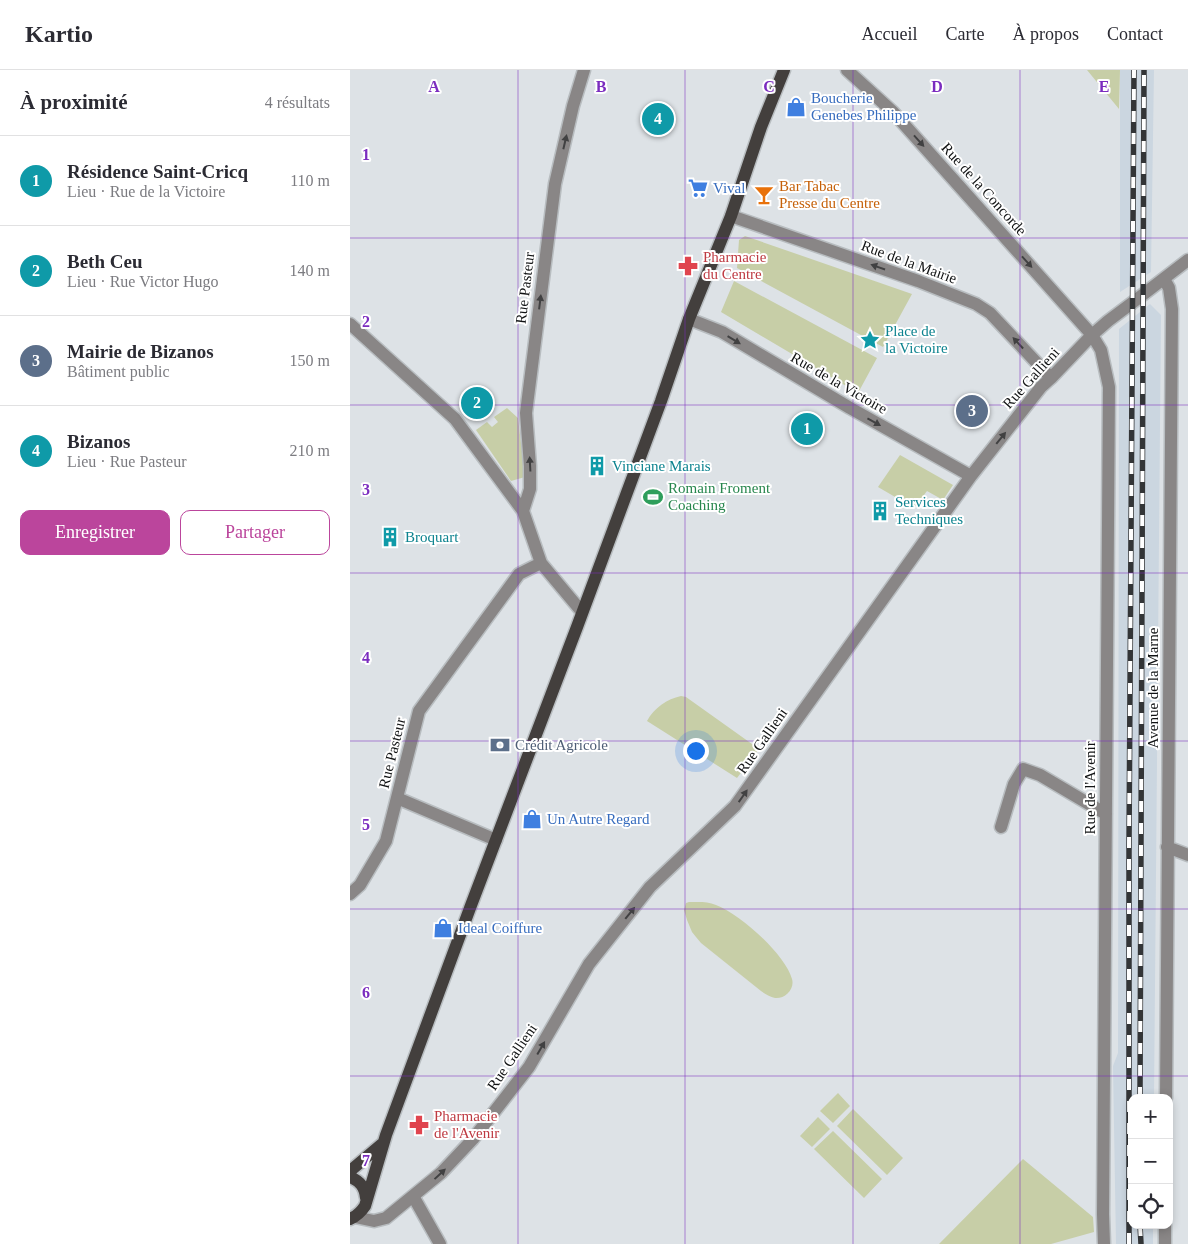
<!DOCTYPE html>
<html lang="fr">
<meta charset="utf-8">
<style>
:root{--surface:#fff;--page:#f7f7f7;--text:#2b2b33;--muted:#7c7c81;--line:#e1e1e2;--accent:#bb459c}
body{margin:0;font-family:Georgia,serif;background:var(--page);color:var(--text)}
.controls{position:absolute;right:15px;bottom:15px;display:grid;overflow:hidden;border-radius:10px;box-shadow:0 2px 8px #0003}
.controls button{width:45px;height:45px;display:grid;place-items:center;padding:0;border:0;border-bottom:1px solid var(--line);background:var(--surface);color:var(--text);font:25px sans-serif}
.you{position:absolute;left:345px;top:680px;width:18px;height:18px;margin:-12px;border:4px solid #fff;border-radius:50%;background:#1a73e8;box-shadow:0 0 0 8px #1a73e833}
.badge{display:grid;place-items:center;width:32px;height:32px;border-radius:50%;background:var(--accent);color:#fff;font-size:16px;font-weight:700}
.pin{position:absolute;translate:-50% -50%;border:2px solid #fff;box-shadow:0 1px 5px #0006}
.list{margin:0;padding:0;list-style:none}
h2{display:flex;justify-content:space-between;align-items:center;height:65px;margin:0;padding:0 20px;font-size:21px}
h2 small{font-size:16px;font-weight:400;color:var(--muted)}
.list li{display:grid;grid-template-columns:32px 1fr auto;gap:15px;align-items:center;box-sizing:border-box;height:90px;padding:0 20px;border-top:1px solid var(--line)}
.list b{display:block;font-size:19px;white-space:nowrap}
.list p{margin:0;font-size:16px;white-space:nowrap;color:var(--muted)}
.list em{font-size:16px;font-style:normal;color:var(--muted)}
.actions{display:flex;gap:10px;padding:15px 20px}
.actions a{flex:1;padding:11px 0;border:1px solid var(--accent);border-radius:10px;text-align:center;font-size:18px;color:var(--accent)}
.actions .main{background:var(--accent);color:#fff}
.icon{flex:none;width:28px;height:28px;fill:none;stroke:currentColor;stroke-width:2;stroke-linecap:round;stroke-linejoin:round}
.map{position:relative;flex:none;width:838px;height:1174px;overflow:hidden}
header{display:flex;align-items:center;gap:30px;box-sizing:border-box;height:70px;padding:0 25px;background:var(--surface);border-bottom:1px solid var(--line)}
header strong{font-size:24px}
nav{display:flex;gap:28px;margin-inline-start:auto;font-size:18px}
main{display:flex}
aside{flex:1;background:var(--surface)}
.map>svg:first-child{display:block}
.built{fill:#cbd6e0}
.green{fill:#c7cea7}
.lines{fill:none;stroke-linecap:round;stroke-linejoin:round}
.minor-casing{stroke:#b8bdc0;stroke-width:15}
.major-casing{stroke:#b8bdc0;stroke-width:15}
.minor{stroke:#898686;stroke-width:12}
.major{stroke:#433f3d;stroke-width:12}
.rail-casing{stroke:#333537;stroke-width:5.5}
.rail{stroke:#fff;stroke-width:4;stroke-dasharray:11;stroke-linecap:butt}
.oneway{fill:#414142}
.grid{fill:none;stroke:#7b2cbf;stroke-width:1;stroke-opacity:0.55}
.labels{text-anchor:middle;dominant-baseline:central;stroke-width:4;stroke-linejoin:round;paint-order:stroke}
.shop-label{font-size:15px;fill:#366cbe;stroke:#fff;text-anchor:start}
.food-label{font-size:15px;fill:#c56008;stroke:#fff;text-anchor:start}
.street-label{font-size:15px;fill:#111314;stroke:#fff}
.health-label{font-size:15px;fill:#be3a42;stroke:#fff;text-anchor:start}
.culture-label{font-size:15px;fill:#0d838f;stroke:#fff;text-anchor:start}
.leisure-label{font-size:15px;fill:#27864d;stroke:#fff;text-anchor:start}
.service-label{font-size:15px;fill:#4e5e75;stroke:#fff;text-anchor:start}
.grid-label{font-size:16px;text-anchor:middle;font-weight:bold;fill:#7b2cbf;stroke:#fff;stroke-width:4;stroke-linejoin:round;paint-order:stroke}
</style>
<header>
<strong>Kartio</strong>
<nav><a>Accueil</a><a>Carte</a><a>À propos</a><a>Contact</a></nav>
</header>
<main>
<aside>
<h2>À proximité<small>4 résultats</small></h2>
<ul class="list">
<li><span class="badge" style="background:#0f9aa8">1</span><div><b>Résidence Saint-Cricq</b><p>Lieu · Rue de la Victoire</p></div><em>110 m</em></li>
<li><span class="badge" style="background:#0f9aa8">2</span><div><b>Beth Ceu</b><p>Lieu · Rue Victor Hugo</p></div><em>140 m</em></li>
<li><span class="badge" style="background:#5c6f8a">3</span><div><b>Mairie de Bizanos</b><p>Bâtiment public</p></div><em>150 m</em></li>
<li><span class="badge" style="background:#0f9aa8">4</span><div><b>Bizanos</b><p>Lieu · Rue Pasteur</p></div><em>210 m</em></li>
</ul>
<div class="actions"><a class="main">Enregistrer</a><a>Partager</a></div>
</aside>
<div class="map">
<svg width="838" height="1174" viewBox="0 0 838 1174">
<rect width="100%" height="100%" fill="#dde2e6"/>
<path class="built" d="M 770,0 L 804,0 L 801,202 L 770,222 Z
M 800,234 L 811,245 L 804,1028 L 782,1028 L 782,1155 L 803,1155 L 803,1174 L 766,1174 L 763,996 L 768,983 L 769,259 Z"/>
<path class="green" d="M 737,0 L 770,0 L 769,39 Z
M 395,166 L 562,224 L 533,277 L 387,198 L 389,170 Z
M 384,211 L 527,288 L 508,323 L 371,242 Z
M 157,338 L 168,348 L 175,407 L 161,411 L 126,360 L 137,352 L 142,357 L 148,352 L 144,347 Z
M 550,385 L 603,415 L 593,430 L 577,421 L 564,438 L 528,417 Z
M 331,626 L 336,627 L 409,679 L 387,708 L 297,651 C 304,638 317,629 331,626 Z
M 339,832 C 348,832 357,831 366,835 C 390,844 435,884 442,909 C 445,919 435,929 425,928 C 420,927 415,924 411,921 L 351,873 L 346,867 L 342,862 L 337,850 L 334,840 L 336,833 Z
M 488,1023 L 500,1036 L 483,1053 L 470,1041 Z
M 503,1039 L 553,1088 L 537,1105 L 487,1056 Z
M 468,1047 L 480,1059 L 462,1077 L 450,1066 Z
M 483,1061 L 532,1109 L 514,1128 L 464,1079 Z
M 673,1089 L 743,1147 L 744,1162 L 701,1174 L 589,1174 Z"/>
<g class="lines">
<defs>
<path id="minor" d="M 497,0 L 543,42 L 742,265 L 751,280 L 759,317 L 753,1144 L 754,1174
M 381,146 L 568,211 L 626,234 L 640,243 L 701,308
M 814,209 L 819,218 L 822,239 L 816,1028
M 339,249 L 372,262 L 500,338 L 621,406
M 0,254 L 105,349 L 173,441 L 191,493 L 232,542
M 173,441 L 180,419 L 180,396 L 176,343 L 205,114 L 223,36 L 234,0
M 47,728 L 146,770
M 651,757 L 664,714 L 673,699 L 690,705 L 756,744
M 817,777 L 838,785
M 0,824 L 10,815 L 36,771 L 69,641 L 169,504 L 191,493
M 63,1126 L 90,1174
M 5,1147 L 24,1151 L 36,1148 L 91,1103 L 123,1069 L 179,997 L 239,894 L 300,817 L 385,736 L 621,406 L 691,317 L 701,308 L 742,265 L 758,251 L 782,233 L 838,190
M 815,1174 L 815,1155"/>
<path id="major" d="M 0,1101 L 32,1074
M 0,1107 C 10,1111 15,1117 16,1128
M 0,1149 C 7,1146 11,1142 15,1136 L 36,1065 L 120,838 L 227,557 L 311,331 L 339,249 L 381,146 L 411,57 L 434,0"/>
</defs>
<use href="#minor" class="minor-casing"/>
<use href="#major" class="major-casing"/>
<use href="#minor" class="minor"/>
<use href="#major" class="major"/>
<defs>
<path id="rail" d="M 790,1028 L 794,0
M 790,1155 L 791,1174
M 779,1174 L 779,776 L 784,0"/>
</defs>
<use href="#rail" class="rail-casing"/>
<use href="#rail" class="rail"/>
</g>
<defs><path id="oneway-solid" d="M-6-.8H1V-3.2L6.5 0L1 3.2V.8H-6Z" transform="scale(1.25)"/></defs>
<g class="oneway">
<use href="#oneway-solid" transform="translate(569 71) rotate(48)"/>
<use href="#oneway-solid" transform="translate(215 72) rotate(-77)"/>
<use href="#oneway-solid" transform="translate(677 192) rotate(48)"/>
<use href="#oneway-solid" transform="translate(528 197) rotate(-161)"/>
<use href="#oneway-solid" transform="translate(190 232) rotate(-83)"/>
<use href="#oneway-solid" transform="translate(384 270) rotate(31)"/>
<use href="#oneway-solid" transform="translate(668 273) rotate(-133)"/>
<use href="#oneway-solid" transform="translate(524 352) rotate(29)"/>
<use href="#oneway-solid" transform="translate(651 368) rotate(-51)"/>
<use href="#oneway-solid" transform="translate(180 394) rotate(-93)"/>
<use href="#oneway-solid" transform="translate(393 726) rotate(-55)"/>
<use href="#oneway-solid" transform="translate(280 843) rotate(-51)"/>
<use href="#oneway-solid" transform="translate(191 978) rotate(-60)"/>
<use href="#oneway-solid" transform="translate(90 1104) rotate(-43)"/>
</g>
<path class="grid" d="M 168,0 L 168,1174M 335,0 L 335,1174M 503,0 L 503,1174M 670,0 L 670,1174M 0,168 L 838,168M 0,335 L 838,335M 0,503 L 838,503M 0,671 L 838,671M 0,839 L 838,839M 0,1006 L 838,1006"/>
<defs>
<symbol id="shop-bare" viewBox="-9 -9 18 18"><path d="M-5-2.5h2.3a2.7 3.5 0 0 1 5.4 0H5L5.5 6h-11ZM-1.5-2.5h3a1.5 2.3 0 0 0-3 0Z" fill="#3f7fe0" stroke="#fff" stroke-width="2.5" paint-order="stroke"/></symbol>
<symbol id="supermarket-bare" viewBox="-9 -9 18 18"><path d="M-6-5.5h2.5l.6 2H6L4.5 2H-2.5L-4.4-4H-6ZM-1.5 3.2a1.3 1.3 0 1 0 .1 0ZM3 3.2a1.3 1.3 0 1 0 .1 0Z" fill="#3f7fe0" stroke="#fff" stroke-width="2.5" paint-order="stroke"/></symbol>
<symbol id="bar-bare" viewBox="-9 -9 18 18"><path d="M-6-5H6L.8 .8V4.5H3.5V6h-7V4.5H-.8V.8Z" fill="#e8710a" stroke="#fff" stroke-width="2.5" paint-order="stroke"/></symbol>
<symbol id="pharmacy-bare" viewBox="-9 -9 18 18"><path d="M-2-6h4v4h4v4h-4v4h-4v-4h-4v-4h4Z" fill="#e0444e" stroke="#fff" stroke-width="2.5" paint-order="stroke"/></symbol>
<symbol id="sight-bare" viewBox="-9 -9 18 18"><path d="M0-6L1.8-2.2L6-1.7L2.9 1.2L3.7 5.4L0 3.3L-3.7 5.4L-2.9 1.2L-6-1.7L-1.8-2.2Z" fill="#0f9aa8" stroke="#fff" stroke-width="2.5" paint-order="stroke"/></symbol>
<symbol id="building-bare" viewBox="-9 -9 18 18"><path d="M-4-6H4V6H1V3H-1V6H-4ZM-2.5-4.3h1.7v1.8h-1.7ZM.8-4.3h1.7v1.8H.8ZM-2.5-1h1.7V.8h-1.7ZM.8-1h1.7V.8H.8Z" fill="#0f9aa8" stroke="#fff" stroke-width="2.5" paint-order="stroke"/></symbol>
<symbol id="stadium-bare" viewBox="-9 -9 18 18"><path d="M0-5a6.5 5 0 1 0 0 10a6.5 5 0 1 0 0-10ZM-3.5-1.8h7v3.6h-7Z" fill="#2e9e5b" stroke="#fff" stroke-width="2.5" paint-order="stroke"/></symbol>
<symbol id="bank-bare" viewBox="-9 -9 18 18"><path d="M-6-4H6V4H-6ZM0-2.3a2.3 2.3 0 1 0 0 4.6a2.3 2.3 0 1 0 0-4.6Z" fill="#5c6f8a" stroke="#fff" stroke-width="2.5" paint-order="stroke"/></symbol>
</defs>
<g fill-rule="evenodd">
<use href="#shop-bare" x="432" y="23" width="28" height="28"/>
<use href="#supermarket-bare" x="334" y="104" width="28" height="28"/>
<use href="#bar-bare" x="400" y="111" width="28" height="28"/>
<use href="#pharmacy-bare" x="324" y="182" width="28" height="28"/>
<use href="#sight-bare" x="506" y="256" width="28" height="28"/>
<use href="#building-bare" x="233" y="382" width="28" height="28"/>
<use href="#stadium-bare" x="289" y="413" width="28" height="28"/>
<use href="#building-bare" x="516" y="427" width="28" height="28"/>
<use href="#building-bare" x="26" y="453" width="28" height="28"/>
<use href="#bank-bare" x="136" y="661" width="28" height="28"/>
<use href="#shop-bare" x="168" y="735" width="28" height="28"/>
<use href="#shop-bare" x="79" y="844" width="28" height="28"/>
<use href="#pharmacy-bare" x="55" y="1041" width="28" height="28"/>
</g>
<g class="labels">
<g class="shop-label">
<text x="461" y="28">Boucherie<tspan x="461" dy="17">Genebes Philippe</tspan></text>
<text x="363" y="118">Vival</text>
<text x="197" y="749">Un Autre Regard</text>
<text x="108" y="858">Ideal Coiffure</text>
</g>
<g class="food-label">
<text x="429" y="116">Bar Tabac<tspan x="429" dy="17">Presse du Centre</tspan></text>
</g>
<g class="street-label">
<text transform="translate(634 119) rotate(48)">Rue de la Concorde</text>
<text transform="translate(559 192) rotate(20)">Rue de la Mairie</text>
<text transform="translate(175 218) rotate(-83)">Rue Pasteur</text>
<text transform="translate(681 308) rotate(-48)">Rue Gallieni</text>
<text transform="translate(489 313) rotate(30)">Rue de la Victoire</text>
<text transform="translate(803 618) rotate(-90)">Avenue de la Marne</text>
<text transform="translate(412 671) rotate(-55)">Rue Gallieni</text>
<text transform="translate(42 683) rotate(-76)">Rue Pasteur</text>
<text transform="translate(740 718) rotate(-90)">Rue de l'Avenir</text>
<text transform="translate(162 987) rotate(-56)">Rue Gallieni</text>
</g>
<g class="health-label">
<text x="353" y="187">Pharmacie<tspan x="353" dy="17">du Centre</tspan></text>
<text x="84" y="1046">Pharmacie<tspan x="84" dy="17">de l'Avenir</tspan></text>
</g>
<g class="culture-label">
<text x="535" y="261">Place de<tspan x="535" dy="17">la Victoire</tspan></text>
<text x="262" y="396">Vinciane Marais</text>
<text x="545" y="432">Services<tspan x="545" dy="17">Techniques</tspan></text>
<text x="55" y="467">Broquart</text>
</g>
<g class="leisure-label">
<text x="318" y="418">Romain Froment<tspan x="318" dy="17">Coaching</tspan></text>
</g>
<g class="service-label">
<text x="165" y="675">Crédit Agricole</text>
</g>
</g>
<g class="grid-label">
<text x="84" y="22">A</text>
<text x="251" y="22">B</text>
<text x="419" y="22">C</text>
<text x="587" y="22">D</text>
<text x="754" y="22">E</text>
<text x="16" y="90">1</text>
<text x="16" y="257">2</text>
<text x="16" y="425">3</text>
<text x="16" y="593">4</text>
<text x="16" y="760">5</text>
<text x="16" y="928">6</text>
<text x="16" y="1096">7</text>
</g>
</svg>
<div class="controls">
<button>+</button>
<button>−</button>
<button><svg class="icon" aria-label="locate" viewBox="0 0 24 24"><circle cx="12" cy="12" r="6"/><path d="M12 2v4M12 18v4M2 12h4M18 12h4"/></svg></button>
</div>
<div class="you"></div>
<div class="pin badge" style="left:457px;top:359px;background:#0f9aa8">1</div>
<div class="pin badge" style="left:127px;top:333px;background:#0f9aa8">2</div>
<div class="pin badge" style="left:622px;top:341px;background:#5c6f8a">3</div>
<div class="pin badge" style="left:308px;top:49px;background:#0f9aa8">4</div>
</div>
</main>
